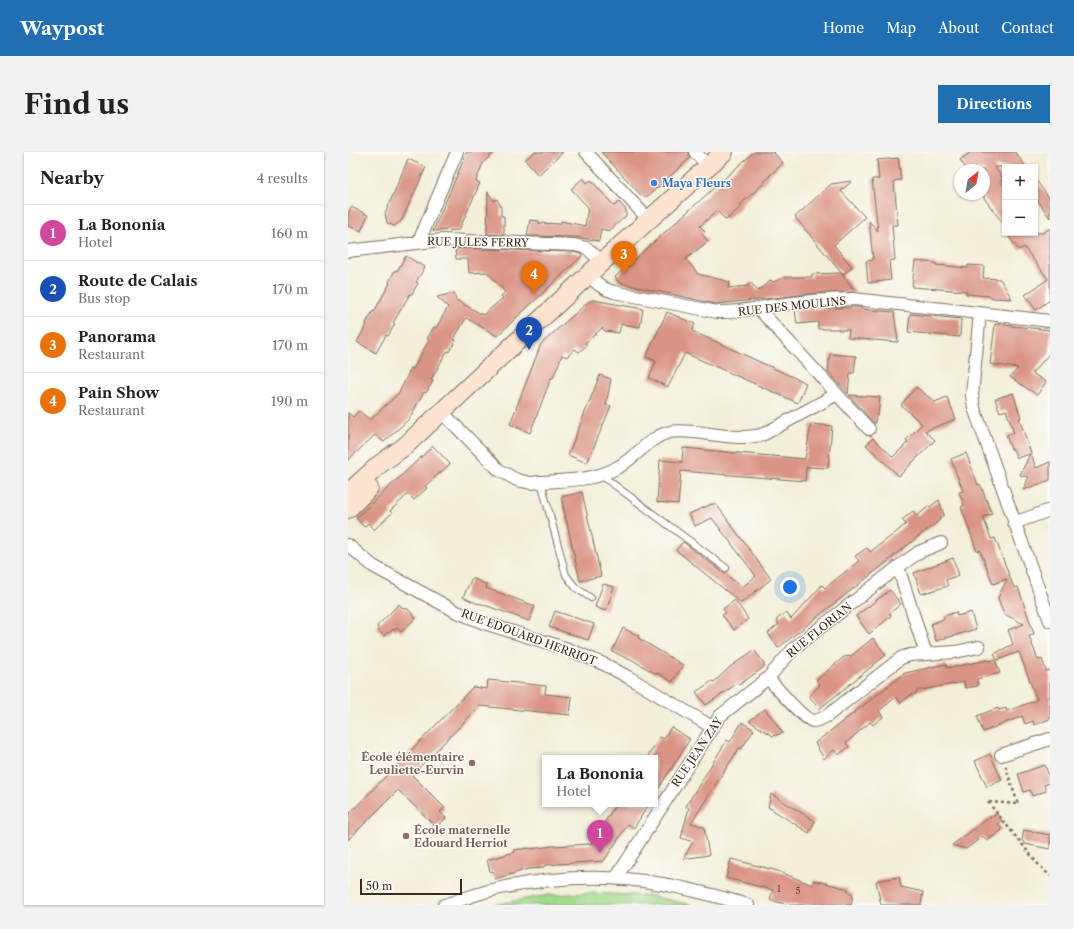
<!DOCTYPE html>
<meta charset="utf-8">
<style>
:root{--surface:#fff;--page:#f2f2f2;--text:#222;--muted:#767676;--line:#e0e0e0;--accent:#1f6fb2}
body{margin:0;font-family:"Libre Caslon Text",serif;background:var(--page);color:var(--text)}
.controls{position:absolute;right:12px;top:12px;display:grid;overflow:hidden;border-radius:0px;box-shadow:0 1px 3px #0004}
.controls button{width:36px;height:36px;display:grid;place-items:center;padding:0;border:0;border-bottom:1px solid var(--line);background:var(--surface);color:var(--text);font:20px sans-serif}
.compass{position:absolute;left:606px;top:12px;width:36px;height:36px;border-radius:50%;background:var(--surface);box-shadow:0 1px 3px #0004;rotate:31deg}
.scale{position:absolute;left:12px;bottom:10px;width:102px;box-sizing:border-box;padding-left:4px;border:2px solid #3b2a1e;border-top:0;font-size:11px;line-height:14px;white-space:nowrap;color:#3b2a1e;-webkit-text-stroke:3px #fdfcf7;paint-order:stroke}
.you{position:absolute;left:442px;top:435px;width:14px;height:14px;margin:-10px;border:3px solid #fff;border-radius:50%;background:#1a73e8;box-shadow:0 0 0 6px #1a73e833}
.badge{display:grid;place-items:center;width:26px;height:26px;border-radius:50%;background:var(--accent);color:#fff;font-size:13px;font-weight:700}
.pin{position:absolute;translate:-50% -33px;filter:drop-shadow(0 1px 2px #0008)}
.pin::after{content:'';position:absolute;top:21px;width:14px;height:12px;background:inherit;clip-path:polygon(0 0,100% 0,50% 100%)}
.popup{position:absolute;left:194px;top:603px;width:116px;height:52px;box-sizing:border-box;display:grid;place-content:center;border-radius:0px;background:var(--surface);filter:drop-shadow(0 1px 3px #0005);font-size:13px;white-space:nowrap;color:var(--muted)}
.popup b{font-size:15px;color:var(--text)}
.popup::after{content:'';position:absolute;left:50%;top:100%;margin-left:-8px;border:8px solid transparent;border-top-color:var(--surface)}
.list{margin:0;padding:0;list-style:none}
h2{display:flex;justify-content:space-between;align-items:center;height:52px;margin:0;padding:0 16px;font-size:17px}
h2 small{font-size:13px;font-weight:400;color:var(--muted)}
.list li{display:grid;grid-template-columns:26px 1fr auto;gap:12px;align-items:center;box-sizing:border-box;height:56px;padding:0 16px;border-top:1px solid var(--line)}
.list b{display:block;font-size:15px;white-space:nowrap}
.list p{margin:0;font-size:13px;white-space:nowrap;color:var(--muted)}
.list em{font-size:13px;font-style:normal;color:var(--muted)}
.map{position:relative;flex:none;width:702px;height:753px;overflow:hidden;border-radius:0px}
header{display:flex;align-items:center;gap:24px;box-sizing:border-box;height:56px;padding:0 20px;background:var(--accent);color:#fff}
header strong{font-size:19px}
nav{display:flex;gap:22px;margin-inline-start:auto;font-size:14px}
.intro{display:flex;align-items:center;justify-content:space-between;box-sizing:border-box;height:96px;padding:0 24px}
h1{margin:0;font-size:28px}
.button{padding:10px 18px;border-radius:0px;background:var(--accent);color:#fff;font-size:14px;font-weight:700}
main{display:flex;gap:24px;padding:0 24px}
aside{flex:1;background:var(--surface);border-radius:0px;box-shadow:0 1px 3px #0004}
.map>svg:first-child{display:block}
.green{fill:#a0da8c;stroke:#6e8255}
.building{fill:#da9485}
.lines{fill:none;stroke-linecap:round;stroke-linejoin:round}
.lane-casing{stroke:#7b6f5f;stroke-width:8}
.street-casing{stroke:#7b6f5f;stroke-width:14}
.secondary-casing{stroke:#7b6f5f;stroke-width:20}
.path{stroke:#7b6f5f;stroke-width:2.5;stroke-dasharray:3 3;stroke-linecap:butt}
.lane{stroke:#fff;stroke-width:6}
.street{stroke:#fff;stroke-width:12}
.secondary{stroke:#fde4d1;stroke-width:18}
.shop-dot{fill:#3f7fe0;stroke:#fdfcf7;stroke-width:1.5}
.education-dot{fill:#8d6e63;stroke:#fdfcf7;stroke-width:1.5}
.labels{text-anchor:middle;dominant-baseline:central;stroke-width:3;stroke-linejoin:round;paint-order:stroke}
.number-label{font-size:9px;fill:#634438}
.shop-label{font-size:11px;font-weight:bold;fill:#366cbe;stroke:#fdfcf7;text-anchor:start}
.street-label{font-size:11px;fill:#3b2a1e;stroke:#fdfcf7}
.education-label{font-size:11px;font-weight:bold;fill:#785e54;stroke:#fdfcf7;text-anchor:end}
</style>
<header>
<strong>Waypost</strong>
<nav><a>Home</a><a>Map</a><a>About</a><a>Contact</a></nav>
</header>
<div class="intro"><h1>Find us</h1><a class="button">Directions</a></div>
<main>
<aside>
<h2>Nearby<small>4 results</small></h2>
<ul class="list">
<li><span class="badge" style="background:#d1479c">1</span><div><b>La Bononia</b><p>Hotel</p></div><em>160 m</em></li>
<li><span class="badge" style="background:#1a4fb4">2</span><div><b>Route de Calais</b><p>Bus stop</p></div><em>170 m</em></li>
<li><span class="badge" style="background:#e8710a">3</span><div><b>Panorama</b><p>Restaurant</p></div><em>170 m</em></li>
<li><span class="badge" style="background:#e8710a">4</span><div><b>Pain Show</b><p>Restaurant</p></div><em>190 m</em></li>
</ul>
</aside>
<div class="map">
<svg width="702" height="753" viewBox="0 0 702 753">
<rect width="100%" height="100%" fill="#fdfcf7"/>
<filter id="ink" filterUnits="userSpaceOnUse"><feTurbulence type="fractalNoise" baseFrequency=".025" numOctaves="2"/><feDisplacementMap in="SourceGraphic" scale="8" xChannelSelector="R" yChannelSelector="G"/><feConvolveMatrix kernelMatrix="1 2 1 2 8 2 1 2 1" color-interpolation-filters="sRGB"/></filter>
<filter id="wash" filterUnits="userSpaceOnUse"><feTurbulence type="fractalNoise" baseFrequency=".012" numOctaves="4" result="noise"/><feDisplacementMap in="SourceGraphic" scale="16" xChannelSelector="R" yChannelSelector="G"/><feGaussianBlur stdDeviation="0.9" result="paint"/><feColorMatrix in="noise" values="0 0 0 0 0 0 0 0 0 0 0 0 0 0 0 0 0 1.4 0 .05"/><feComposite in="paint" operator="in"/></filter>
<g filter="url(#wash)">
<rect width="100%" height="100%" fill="#f2eed9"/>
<path class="green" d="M 244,741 L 304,744 L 343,753 L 143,753 L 201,743 Z"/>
<g id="blocks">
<path class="building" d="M 119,0 L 147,0 L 135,11 L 128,29 L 132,31 L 111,78 L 85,79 Z
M 186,0 L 215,0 L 190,23 L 177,8 Z
M 253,0 L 340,0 L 342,6 L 300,44 L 294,44 Z
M 406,0 L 425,0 L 435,11 L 421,24 L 422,25 L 416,30 L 416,31 L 392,53 L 394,54 L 378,68 L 369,59 L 352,74 L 357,79 L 354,82 L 360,89 L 338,107 L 350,122 L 382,130 L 380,136 L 400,134 L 402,130 L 410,139 L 423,128 L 425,130 L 436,125 L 464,125 L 464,122 L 493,121 L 508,140 L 463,142 L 368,152 L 272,131 L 267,125 Z
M 623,0 L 667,0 L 678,15 L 646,15 L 655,27 L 652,29 L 657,35 L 657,74 L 636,46 L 636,18 L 619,18 L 612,8 Z
M 550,6 L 553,28 L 546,29 L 550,73 L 544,73 L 547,108 L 541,109 L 543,128 L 520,131 L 518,109 L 525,108 L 521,69 L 530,79 L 524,27 L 531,27 L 529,8 Z
M 60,7 L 78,15 L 54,68 L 46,74 L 39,71 L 37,62 Z
M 235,26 L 239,31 L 243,28 L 266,54 L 271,50 L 278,58 L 278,64 L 261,79 L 253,77 L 251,89 L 227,85 L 179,84 L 182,68 L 191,69 L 191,71 L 212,72 L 213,69 L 237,74 L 240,55 L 223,37 Z
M 687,27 L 702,47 L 702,66 L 687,45 Z
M 504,29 L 493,39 L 517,65 L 486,93 L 504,115 L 495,123 L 447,65 L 483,32 Z
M 140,40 L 146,49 L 149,47 L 153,55 L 153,64 L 156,64 L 156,83 L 139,82 Z
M 3,55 L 20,63 L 13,79 L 0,74 L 0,62 Z
M 702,76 L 702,148 L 688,158 L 677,143 L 700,127 L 676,95 L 671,98 L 658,81 L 695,81 Z
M 107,96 L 225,100 L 233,102 L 234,104 L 149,184 L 118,166 L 106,187 L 108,188 L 101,200 L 99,199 L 83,228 L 85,229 L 78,241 L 76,240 L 61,267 L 36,290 L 27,283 L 0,308 L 0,261 L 5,265 L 11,259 L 22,268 L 51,241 L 63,216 L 65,217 L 81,188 L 79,187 L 86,175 L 88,176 L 100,155 L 89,145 L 106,141 L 108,148 L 135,163 L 155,146 L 153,144 L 157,140 L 139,120 L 121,121 L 120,107 L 108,107 Z
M 58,104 L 77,115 L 68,130 L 70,131 L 64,142 L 62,142 L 45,171 L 47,172 L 40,184 L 38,183 L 28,201 L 9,190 L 19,172 L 18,171 L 25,159 L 26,160 L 42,131 L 41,130 L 47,118 L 49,119 Z
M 567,109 L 588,111 L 588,113 L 620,116 L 620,113 L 636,114 L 635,126 L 652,127 L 664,147 L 645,146 L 641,144 L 618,142 L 618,139 L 564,135 Z
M 245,148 L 295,157 L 292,175 L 273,172 L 271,181 L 257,179 L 254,176 L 237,191 L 239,193 L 231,200 L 227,197 L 219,205 L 214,203 L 205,226 L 203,226 L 182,281 L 162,272 L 193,192 L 240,150 Z
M 506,155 L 513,155 L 513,157 L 546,160 L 550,190 L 500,186 L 501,178 L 490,178 L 491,177 L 470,177 L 470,170 L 449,172 L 447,158 Z
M 319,160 L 347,172 L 344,179 L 458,231 L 450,251 L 337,201 L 320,235 L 301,226 L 308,209 L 298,205 Z
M 562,162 L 613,167 L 612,185 L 560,180 Z
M 647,172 L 702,178 L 702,201 L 684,221 L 698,230 L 689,243 L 662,225 L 670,216 L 642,212 Z
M 482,202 L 508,204 L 506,221 L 502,221 L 500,242 L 480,219 Z
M 252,223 L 263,227 L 258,253 L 263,254 L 239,311 L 220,303 Z
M 568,235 L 587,250 L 599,245 L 608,267 L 577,279 L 587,288 L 551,324 L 518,293 L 525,286 L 545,305 L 560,290 L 558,288 L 574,272 L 553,253 Z
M 665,241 L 673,266 L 671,266 L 688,316 L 702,310 L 702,328 L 675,338 L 681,325 L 672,323 L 682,302 L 669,306 L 665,297 L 663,297 L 658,283 L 666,281 L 658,258 L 652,260 L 647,247 Z
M 501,243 L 532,245 L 530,263 L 528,263 L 527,272 Z
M 463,272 L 484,274 L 480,316 L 458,315 L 457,329 L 333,319 L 330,352 L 309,350 L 312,308 L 334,310 L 335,296 L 457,307 Z
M 85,294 L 102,312 L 77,334 L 79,336 L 66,348 L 60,342 L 42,359 L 44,361 L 26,378 L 20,371 L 16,375 L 8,366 Z
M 618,301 L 630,333 L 632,332 L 644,362 L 635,365 L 643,387 L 647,386 L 666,436 L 670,435 L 686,482 L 681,484 L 690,508 L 694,507 L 698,519 L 702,518 L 702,567 L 686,573 L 685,569 L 677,572 L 674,564 L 635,580 L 629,564 L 650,556 L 651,558 L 658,556 L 659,559 L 689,548 L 671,500 L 649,508 L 646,502 L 665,492 L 660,478 L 676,472 L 656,462 L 650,446 L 659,427 L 645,432 L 632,398 L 629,399 L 613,355 L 616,353 L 611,340 L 615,339 L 603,307 Z
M 234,340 L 253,424 L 232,429 L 213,345 Z
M 591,348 L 596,363 L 591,367 L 592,368 L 544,405 L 544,406 L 430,496 L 420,481 L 431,472 L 428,468 L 438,460 L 443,467 L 474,433 L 477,436 L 511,409 L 507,404 L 519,396 L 522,400 L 546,382 L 558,372 L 554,368 L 565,359 L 569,364 L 581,354 L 582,355 Z
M 364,352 L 368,352 L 423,427 L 393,451 L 328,398 L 335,390 L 394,435 L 408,424 L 364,366 L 347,374 L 341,362 Z
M 605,406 L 611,423 L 598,428 L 600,434 L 573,442 L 566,421 Z
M 124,426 L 139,433 L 138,436 L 187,454 L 181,469 L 131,451 L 130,452 L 115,445 Z
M 255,432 L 266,435 L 258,459 L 247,455 Z
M 542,438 L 553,452 L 542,461 L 543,464 L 521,482 L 508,464 Z
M 387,448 L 400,467 L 386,478 L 374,463 L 378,461 L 375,457 Z
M 51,452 L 57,458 L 59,456 L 68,466 L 53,480 L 49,476 L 47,478 L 45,477 L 41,481 L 40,480 L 36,484 L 31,479 L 29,474 Z
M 207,459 L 246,472 L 240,488 L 201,475 Z
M 608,460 L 609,464 L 623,460 L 628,477 L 588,489 L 583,472 L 596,467 L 596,464 Z
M 275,476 L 291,484 L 290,486 L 335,513 L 324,530 L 309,521 L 308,522 L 281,506 L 280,507 L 264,499 Z
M 525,486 L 538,503 L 471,557 L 461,544 L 472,533 L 468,528 L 496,505 L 503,504 Z
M 406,498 L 416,511 L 416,515 L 391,533 L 390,531 L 358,553 L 348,540 L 364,529 L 366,530 L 382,515 Z
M 640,508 L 640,509 L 647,508 L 652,521 L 629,527 L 630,534 L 617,536 L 616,530 L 568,539 L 568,542 L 563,543 L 553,551 L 548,545 L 531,559 L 535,565 L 525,573 L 522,570 L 498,591 L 501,595 L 490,603 L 486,598 L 476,607 L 467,591 L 557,521 L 598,512 L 599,516 Z
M 140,528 L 198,534 L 197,542 L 224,545 L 222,563 L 132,554 L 64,623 L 97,656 L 92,660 L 98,666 L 88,675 L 50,638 L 0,688 L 0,663 L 125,535 L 139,537 Z
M 417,557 L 435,581 L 425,584 L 401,569 Z
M 394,570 L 406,578 L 393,597 L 391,596 L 343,671 L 356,675 L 361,703 L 335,707 L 345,690 L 333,686 L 341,656 L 338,654 L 379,588 L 382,590 Z
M 323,575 L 342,587 L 307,642 L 307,606 L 299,606 L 312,585 L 316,587 Z
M 642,602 L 654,628 L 639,635 L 627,609 Z
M 697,613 L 702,628 L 702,631 L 696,633 L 698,639 L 684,644 L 682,638 L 676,640 L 670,622 Z
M 423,642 L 467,669 L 461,681 L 420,655 Z
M 268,652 L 301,652 L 286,676 L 280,672 L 256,709 L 197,713 L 195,716 L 180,717 L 147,727 L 145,719 L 142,720 L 139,708 L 167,700 L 166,698 L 181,696 L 182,697 L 205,694 L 243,692 Z
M 649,662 L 654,669 L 650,672 L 654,678 L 639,689 L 635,684 L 618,697 L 604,693 L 629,675 L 643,664 L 644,665 Z
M 676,678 L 702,683 L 702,697 L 677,692 L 674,688 Z
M 383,707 L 430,719 L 464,733 L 466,728 L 500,737 L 500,740 L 505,742 L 503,753 L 442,753 L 422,748 L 425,738 L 378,726 Z
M 551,725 L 553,735 L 575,740 L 573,753 L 533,753 L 528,729 Z"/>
</g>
</g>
<g filter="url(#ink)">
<use href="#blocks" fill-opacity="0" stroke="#7b6f5f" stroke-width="1"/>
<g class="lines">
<defs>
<path id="lane" d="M 253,323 L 378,416
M 193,330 L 218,423 L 228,436 L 243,446"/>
<path id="street" d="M 238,0 L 301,68
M 347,0 L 360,14
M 71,89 L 109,0
M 0,99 L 94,88 L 226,93 L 239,96 L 254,110
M 240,123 C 249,131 254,137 266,140 L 369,160 C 387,161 404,157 422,154 C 449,150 478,147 506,147 L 702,169
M 410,156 L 521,277
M 632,161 L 624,243 L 626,256 L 702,469
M 94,260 L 151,318 L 169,328 L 183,331 L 193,330 C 219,328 247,329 270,315 C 287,306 303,284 322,280 C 330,278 339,280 346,280 C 369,282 394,289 416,282 L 489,242
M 666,371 L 702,358
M 0,393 L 25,414 L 109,460 L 136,471 L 220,497 L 258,513 L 280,525 L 364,575
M 550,415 L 571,400 L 593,391
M 578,502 L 607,500 L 631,495
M 653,603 L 702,587
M 268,726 L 372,564 L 420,526 L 446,496 L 550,415 L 578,502 L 562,503 L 553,506 L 479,564 C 475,566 470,569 465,569 C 456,568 427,534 420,526
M 96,753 C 113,748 130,741 148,737 C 202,725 260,722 314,732 C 343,737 372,745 400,753"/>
<path id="secondary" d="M 0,341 L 32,312 L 57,294 L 254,110 L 376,0
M 0,357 L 21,336"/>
</defs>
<use href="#lane" class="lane-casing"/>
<use href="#street" class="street-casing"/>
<use href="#secondary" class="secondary-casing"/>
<path class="path" d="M 640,650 L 690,712 L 702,724
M 641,650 L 670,652 L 657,613"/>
<use href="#lane" class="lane"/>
<use href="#street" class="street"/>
<use href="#secondary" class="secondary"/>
</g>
</g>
<circle class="shop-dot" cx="306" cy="31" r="4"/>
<g class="education-dot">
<circle cx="124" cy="611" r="4"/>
<circle cx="58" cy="684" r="4"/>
</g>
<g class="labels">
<g class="number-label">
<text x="431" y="736">1</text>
<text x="450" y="738">5</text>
</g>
<g class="shop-label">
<text x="314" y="31">Maya Fleurs</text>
</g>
<g class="street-label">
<text transform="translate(130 90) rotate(1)">RUE JULES FERRY</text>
<text transform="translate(444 154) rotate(-6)">RUE DES MOULINS</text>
<text transform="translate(471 478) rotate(-39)">RUE FLORIAN</text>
<text transform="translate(181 485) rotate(20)">RUE EDOUARD HERRIOT</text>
<text transform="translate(349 600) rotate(-56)">RUE JEAN ZAY</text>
</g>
<g class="education-label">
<text x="116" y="605">École élémentaire<tspan x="116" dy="13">Leuliette-Eurvin</tspan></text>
<text x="66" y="678" text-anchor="start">École maternelle<tspan x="66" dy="13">Edouard Herriot</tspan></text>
</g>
</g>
</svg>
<div class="controls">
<button>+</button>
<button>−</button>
</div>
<svg class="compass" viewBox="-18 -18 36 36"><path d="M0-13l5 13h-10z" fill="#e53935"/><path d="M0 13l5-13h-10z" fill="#767676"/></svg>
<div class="scale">50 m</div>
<div class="you"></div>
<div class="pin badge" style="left:252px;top:701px;background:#d1479c">1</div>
<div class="popup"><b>La Bononia</b>Hotel</div>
<div class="pin badge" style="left:181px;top:198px;background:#1a4fb4">2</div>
<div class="pin badge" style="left:276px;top:122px;background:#e8710a">3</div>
<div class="pin badge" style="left:186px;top:142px;background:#e8710a">4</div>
</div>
</main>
